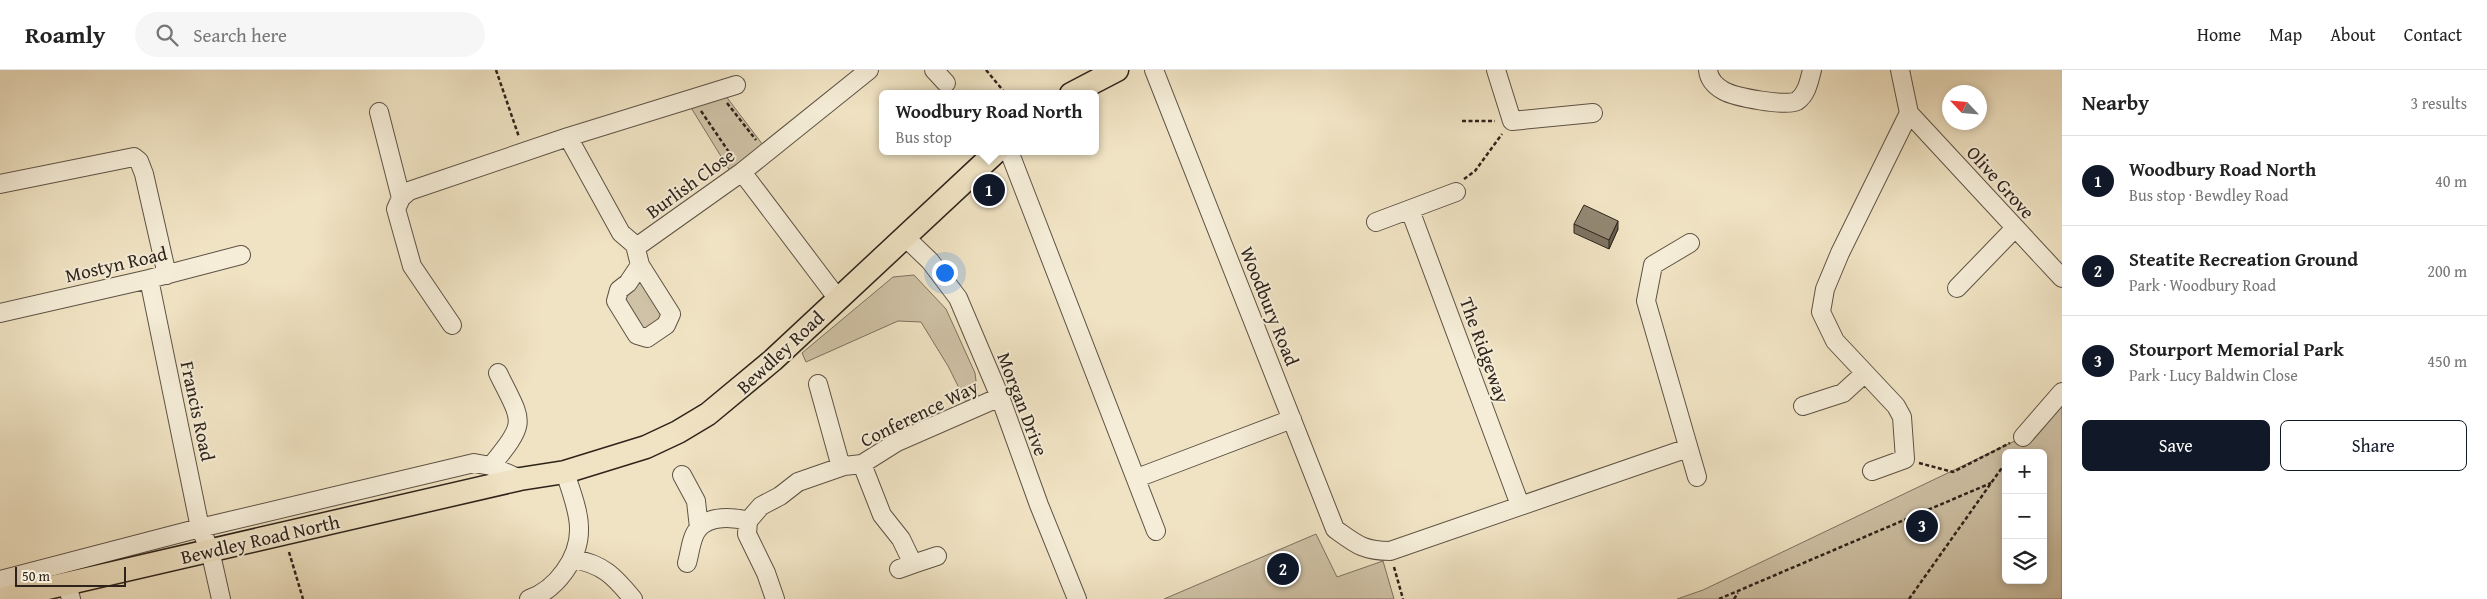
<!DOCTYPE html>
<meta charset="utf-8">
<style>
:root{--surface:#fff;--page:#f6f6f6;--text:#222;--muted:#767676;--line:#e0e0e0;--accent:#111827}
body{margin:0;font-family:"Gentium Book Plus",serif;background:var(--page);color:var(--text)}
.controls{position:absolute;right:15px;bottom:15px;display:grid;overflow:hidden;border-radius:8px;box-shadow:0 2px 8px #0003}
.controls button{width:45px;height:45px;display:grid;place-items:center;padding:0;border:0;border-bottom:1px solid var(--line);background:var(--surface);color:var(--text);font:25px sans-serif}
.compass{position:absolute;left:1942px;top:15px;width:45px;height:45px;border-radius:50%;background:var(--surface);box-shadow:0 2px 8px #0003;rotate:296deg}
.scale{position:absolute;left:15px;bottom:12px;width:111px;box-sizing:border-box;padding-left:5px;border:2px solid #2e231b;border-top:0;font-size:14px;line-height:18px;white-space:nowrap;color:#2e231b;-webkit-text-stroke:4px #f5edd8;paint-order:stroke}
.you{position:absolute;left:944px;top:202px;width:18px;height:18px;margin:-12px;border:4px solid #fff;border-radius:50%;background:#1a73e8;box-shadow:0 0 0 8px #1a73e833}
.badge{display:grid;place-items:center;width:32px;height:32px;border-radius:50%;background:var(--accent);color:#fff;font-size:16px;font-weight:700}
.pin{position:absolute;translate:-50% -50%;border:2px solid #fff;box-shadow:0 1px 5px #0006}
.popup{position:absolute;left:879px;top:20px;width:220px;height:65px;box-sizing:border-box;display:grid;place-content:center;border-radius:8px;background:var(--surface);filter:drop-shadow(0 1px 4px #0005);font-size:16px;white-space:nowrap;color:var(--muted)}
.popup b{font-size:19px;color:var(--text)}
.popup::after{content:'';position:absolute;left:50%;top:100%;margin-left:-10px;border:10px solid transparent;border-top-color:var(--surface)}
.list{margin:0;padding:0;list-style:none}
h2{display:flex;justify-content:space-between;align-items:center;height:65px;margin:0;padding:0 20px;font-size:21px}
h2 small{font-size:16px;font-weight:400;color:var(--muted)}
.list li{display:grid;grid-template-columns:32px 1fr auto;gap:15px;align-items:center;box-sizing:border-box;height:90px;padding:0 20px;border-top:1px solid var(--line)}
.list b{display:block;font-size:19px;white-space:nowrap}
.list p{margin:0;font-size:16px;white-space:nowrap;color:var(--muted)}
.list em{font-size:16px;font-style:normal;color:var(--muted)}
.actions{display:flex;gap:10px;padding:15px 20px}
.actions a{flex:1;padding:11px 0;border:1px solid var(--accent);border-radius:8px;text-align:center;font-size:18px;color:var(--accent)}
.actions .main{background:var(--accent);color:#fff}
.icon{flex:none;width:28px;height:28px;fill:none;stroke:currentColor;stroke-width:2;stroke-linecap:round;stroke-linejoin:round}
.map{position:relative;flex:none;width:2062px;height:529px;overflow:hidden}
header{display:flex;align-items:center;gap:30px;box-sizing:border-box;height:70px;padding:0 25px;background:var(--surface);border-bottom:1px solid var(--line)}
header strong{font-size:24px}
nav{display:flex;gap:28px;margin-inline-start:auto;font-size:18px}
.search{width:350px;height:45px;background:var(--page);display:flex;align-items:center;gap:12px;box-sizing:border-box;padding:0 18px;border-radius:28px;color:var(--muted);font-size:19px}
main{display:flex}
aside{flex:1;background:var(--surface)}
.map>svg:first-child{display:block}
.green{fill:#cfc2a6;stroke:#7e7260;fill-rule:evenodd}
.lines{fill:none;stroke-linecap:round;stroke-linejoin:round}
.minor-casing{stroke:#5e5345;stroke-width:20}
.major-casing{stroke:#2e231b;stroke-width:25}
.path{stroke:#2e231b;stroke-width:2.5;stroke-dasharray:4 2.5;stroke-linecap:butt}
.minor{stroke:#f5edd8;stroke-width:18}
.major{stroke:#f0e3c3;stroke-width:22}
.wall{fill:#7e7462;stroke:#2e231b}
.shaded-wall{fill:#675e50;stroke:#2e231b}
.building{fill:#938772;stroke:#2e231b}
.labels{text-anchor:middle;dominant-baseline:central;stroke-width:4;stroke-linejoin:round;paint-order:stroke}
.street-label{font-size:19px;fill:#2e231b;stroke:#f5edd8}
</style>
<header>
<strong>Roamly</strong>
<div class="search"><svg class="icon" aria-label="search" viewBox="0 0 24 24"><circle cx="10" cy="10" r="6"/><path d="M15 15l6 6"/></svg>Search here</div>
<nav><a>Home</a><a>Map</a><a>About</a><a>Contact</a></nav>
</header>
<main>
<div class="map">
<svg width="2062" height="529" viewBox="0 0 2062 529">
<rect width="100%" height="100%" fill="#f0e3c3"/>
<filter id="stains"><feTurbulence type="fractalNoise" baseFrequency=".004" numOctaves="4"/><feColorMatrix values="0 0 0 0 .2 0 0 0 0 .09 0 0 0 0 .02 0 0 0 .5 -.17"/></filter>
<radialGradient id="worn" r=".72"><stop offset=".6" stop-color="#630" stop-opacity="0"/><stop offset="1" stop-color="#630" stop-opacity=".3"/></radialGradient>
<path class="green" d="M 725,25 L 763,75 L 730,101 L 690,36 Z
M 635,205 L 671,244 L 647,268 L 619,220 Z
M 914,205 L 946,239 L 975,303 L 978,326 L 966,332 L 948,296 L 921,252 L 898,251 L 806,292 L 802,283 L 893,207 Z
M 2062,322 L 2062,529 L 1677,529 L 1703,520 L 2023,367 ZM 2006,383 L 2043,383 L 2043,510 L 2006,510 Z
M 1316,464 L 1337,507 L 1383,491 L 1394,529 L 1164,529 Z"/>
<g class="lines">
<defs>
<path id="minor" d="M 934,0 L 946,13
M 1154,0 L 1335,459 C 1356,474 1363,481 1390,481 L 1688,378
M 1496,0 L 1512,51 L 1593,43
M 1708,0 C 1709,10 1715,16 1724,21 C 1735,27 1786,37 1797,31 C 1807,24 1809,11 1812,0
M 1900,0 L 1909,43 L 2062,208
M 379,42 L 401,128
M 568,67 L 621,163 L 635,175 L 642,173 L 742,102 L 869,0
M 1009,81 L 1156,461
M 742,102 L 838,229
M 0,114 L 134,87 L 139,91 L 144,104 L 167,205
M 1410,140 L 1520,435
M 1376,152 L 1456,122
M 906,168 L 930,191 L 958,228 L 1000,327 L 1039,435 L 1077,529
M 1690,173 L 1653,195 L 1646,231 L 1697,407
M 635,175 L 640,195 L 671,244 L 666,255 L 647,268 L 637,265 L 616,231 L 619,220 L 628,213 L 640,195
M 149,209 L 200,458 L 210,480 L 221,529
M 1957,218 L 2014,159
M 0,243 L 149,209 L 241,185
M 452,255 L 412,196 L 396,139 L 401,128 L 409,121 L 568,67 L 736,15
M 818,314 L 841,397
M 1803,336 L 1843,323 L 1865,303
M 2023,367 L 2062,322
M 862,394 L 882,445 L 901,469 L 913,494 L 899,499
M 491,396 C 528,350 523,354 498,303
M 1872,401 L 1905,389 L 1902,347 L 1896,336 L 1835,271 L 1821,242 L 1825,219 L 1840,183 L 1909,43
M 682,405 L 696,431 L 699,458
M 1137,408 L 1292,349
M 573,489 C 603,494 614,506 633,529
M 687,493 C 690,483 691,467 698,459 C 709,445 733,447 748,451
M 913,494 L 937,486
M 0,510 L 200,458 L 474,393 L 491,396 L 520,409
M 67,514 L 71,529
M 529,529 C 556,520 580,488 579,458 C 579,440 570,419 565,402
M 775,529 L 766,503 L 747,464 L 748,451 L 761,436 L 780,426 L 798,412 L 844,396 L 862,394 L 897,372 L 1000,327"/>
<path id="major" d="M 1071,24 L 1117,0
M 0,529 L 520,409 L 565,402 L 646,377 L 678,362 L 708,344 L 773,290 L 997,81"/>
</defs>
<use href="#minor" class="minor-casing"/>
<use href="#major" class="major-casing"/>
<path class="path" d="M 496,0 L 519,67
M 986,0 L 1006,24
M 727,33 L 756,70
M 701,41 L 733,88
M 1462,51 L 1495,51
M 1464,109 L 1475,101 L 1502,64
M 1919,393 L 1953,402 L 2010,373
M 289,482 L 303,529
M 1394,497 L 1403,529
M 1719,529 L 1991,413
M 1734,529 L 1738,523
M 1909,529 L 2006,392"/>
<use href="#minor" class="minor"/>
<use href="#major" class="major"/>
</g>
<path class="wall" d="M 1574,154 L 1618,159 L 1609,179 L 1574,163 Z"/>
<path class="shaded-wall" d="M 1618,151 L 1618,159 L 1609,179 L 1609,170 Z"/>
<path class="building" d="M 1584,135 L 1618,151 L 1609,170 L 1574,154 Z"/>
<g class="labels">
<g class="street-label">
<text transform="translate(2001 112) rotate(48)">Olive Grove</text>
<text transform="translate(690 113) rotate(-36)">Burlish Close</text>
<text transform="translate(116 194) rotate(-13)">Mostyn Road</text>
<text transform="translate(1270 236) rotate(68)">Woodbury Road</text>
<text transform="translate(1485 280) rotate(70)">The Ridgeway</text>
<text transform="translate(780 282) rotate(-43)">Bewdley Road</text>
<text transform="translate(1023 334) rotate(69)">Morgan Drive</text>
<text transform="translate(198 341) rotate(78)">Francis Road</text>
<text transform="translate(919 343) rotate(-26)">Conference Way</text>
<text transform="translate(260 469) rotate(-13)">Bewdley Road North</text>
</g>
</g>
<rect width="100%" height="100%" filter="url(#stains)"/>
<rect width="100%" height="100%" fill="url(#worn)"/>
</svg>
<div class="controls">
<button>+</button>
<button>−</button>
<button><svg class="icon" aria-label="layers" viewBox="0 0 24 24"><path d="M12 4l9 5-9 5-9-5zM3 14l9 5 9-5"/></svg></button>
</div>
<svg class="compass" viewBox="-18 -18 36 36"><path d="M0-13l5 13h-10z" fill="#e53935"/><path d="M0 13l5-13h-10z" fill="#767676"/></svg>
<div class="scale">50 m</div>
<div class="you"></div>
<div class="pin badge" style="left:989px;top:120px">1</div>
<div class="popup"><b>Woodbury Road North</b>Bus stop</div>
<div class="pin badge" style="left:1283px;top:499px">2</div>
<div class="pin badge" style="left:1922px;top:456px">3</div>
</div>
<aside>
<h2>Nearby<small>3 results</small></h2>
<ul class="list">
<li><span class="badge">1</span><div><b>Woodbury Road North</b><p>Bus stop · Bewdley Road</p></div><em>40 m</em></li>
<li><span class="badge">2</span><div><b>Steatite Recreation Ground</b><p>Park · Woodbury Road</p></div><em>200 m</em></li>
<li><span class="badge">3</span><div><b>Stourport Memorial Park</b><p>Park · Lucy Baldwin Close</p></div><em>450 m</em></li>
</ul>
<div class="actions"><a class="main">Save</a><a>Share</a></div>
</aside>
</main>
